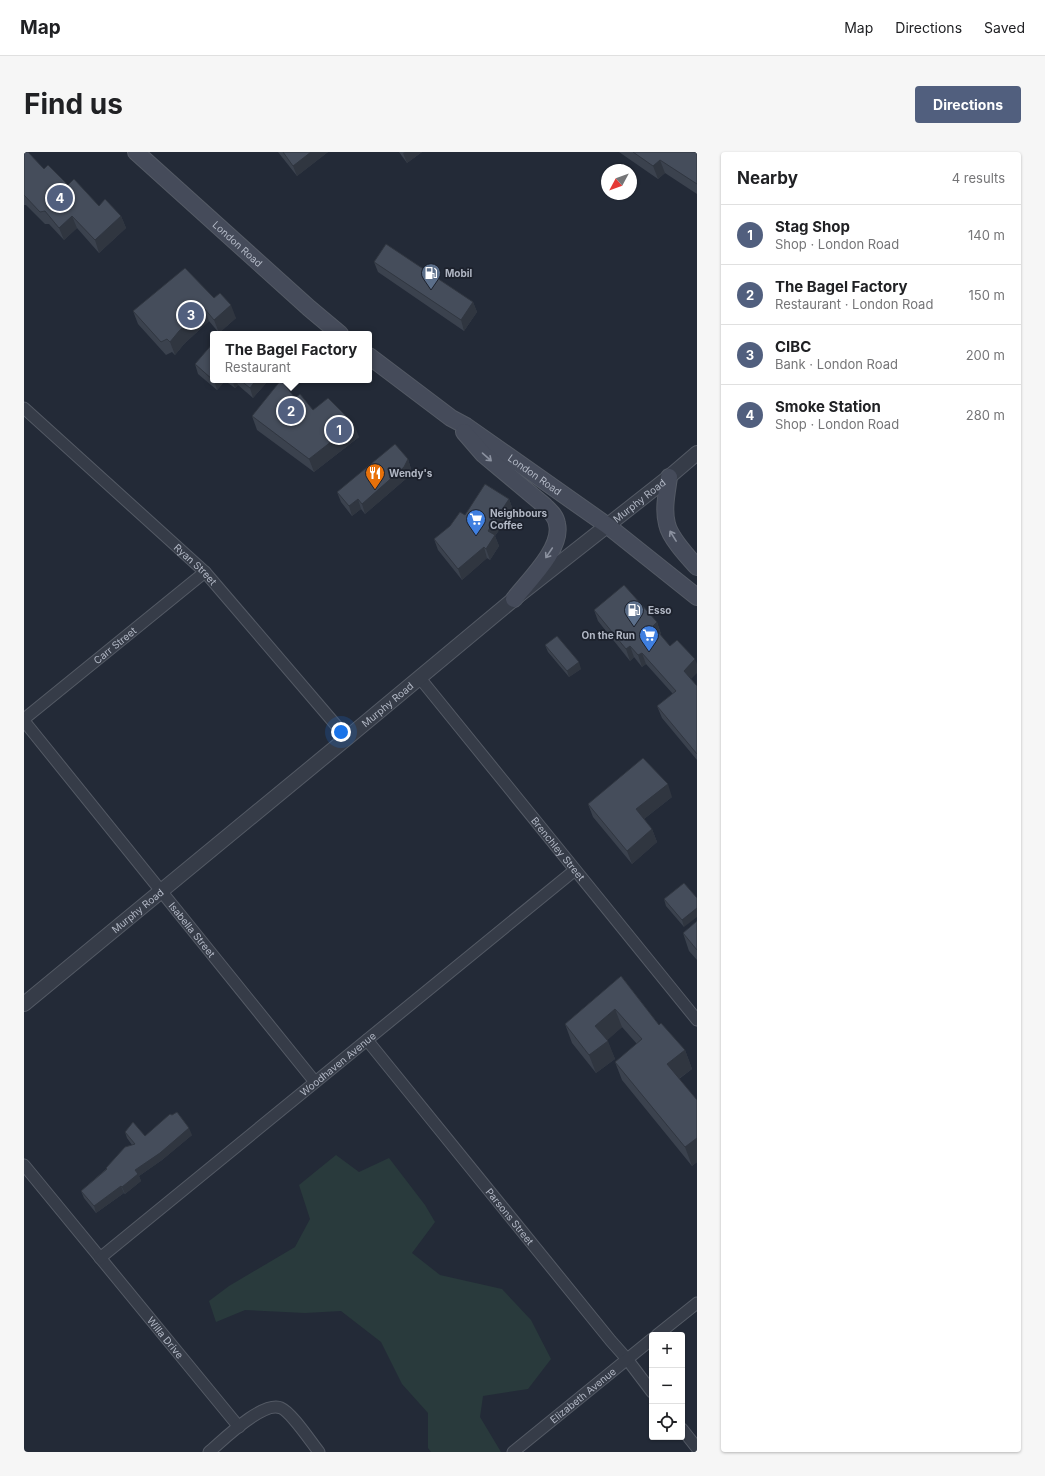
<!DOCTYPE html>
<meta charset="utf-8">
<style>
:root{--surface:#fff;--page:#f6f6f6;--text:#202124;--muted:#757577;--line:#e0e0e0;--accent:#515f7e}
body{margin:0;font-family:Inter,sans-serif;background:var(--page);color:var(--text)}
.controls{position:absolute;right:12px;bottom:12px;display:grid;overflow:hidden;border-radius:4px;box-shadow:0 1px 3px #0004}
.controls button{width:36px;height:36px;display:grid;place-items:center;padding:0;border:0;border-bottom:1px solid var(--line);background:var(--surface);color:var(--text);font:20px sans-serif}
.compass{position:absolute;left:577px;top:12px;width:36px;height:36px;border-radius:50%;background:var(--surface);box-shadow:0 1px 3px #0004;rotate:229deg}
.you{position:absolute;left:317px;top:580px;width:14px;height:14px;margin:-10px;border:3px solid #fff;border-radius:50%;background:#1a73e8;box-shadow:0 0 0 6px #1a73e833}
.badge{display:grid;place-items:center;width:26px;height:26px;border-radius:50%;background:var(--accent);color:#fff;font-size:13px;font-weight:700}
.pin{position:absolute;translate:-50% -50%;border:2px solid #fff;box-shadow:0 1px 4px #0006}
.popup{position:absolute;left:186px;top:179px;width:162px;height:52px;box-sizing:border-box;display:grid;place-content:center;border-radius:4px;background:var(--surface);filter:drop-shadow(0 1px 3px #0005);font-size:13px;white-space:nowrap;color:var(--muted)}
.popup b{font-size:15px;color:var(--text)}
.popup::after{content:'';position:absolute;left:50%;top:100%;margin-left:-8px;border:8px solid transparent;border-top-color:var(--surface)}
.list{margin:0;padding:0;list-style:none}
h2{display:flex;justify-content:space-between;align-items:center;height:52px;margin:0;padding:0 16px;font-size:17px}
h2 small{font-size:13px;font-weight:400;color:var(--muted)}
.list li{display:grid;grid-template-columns:26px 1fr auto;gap:12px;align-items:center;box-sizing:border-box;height:60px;padding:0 16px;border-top:1px solid var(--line)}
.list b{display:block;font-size:15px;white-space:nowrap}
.list p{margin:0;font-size:13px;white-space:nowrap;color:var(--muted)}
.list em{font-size:13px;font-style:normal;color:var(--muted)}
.icon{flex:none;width:22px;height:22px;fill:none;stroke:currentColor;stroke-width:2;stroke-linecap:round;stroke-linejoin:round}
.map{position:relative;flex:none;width:673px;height:1300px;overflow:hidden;border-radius:4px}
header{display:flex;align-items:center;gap:24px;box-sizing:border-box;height:56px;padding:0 20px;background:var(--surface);border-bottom:1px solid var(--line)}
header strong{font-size:19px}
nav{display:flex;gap:22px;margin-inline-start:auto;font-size:14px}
.intro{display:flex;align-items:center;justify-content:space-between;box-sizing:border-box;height:96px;padding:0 24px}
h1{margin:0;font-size:28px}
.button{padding:10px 18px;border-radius:4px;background:var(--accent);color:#fff;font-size:14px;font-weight:700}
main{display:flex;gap:24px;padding:0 24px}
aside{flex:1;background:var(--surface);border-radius:4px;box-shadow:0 1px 3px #0004}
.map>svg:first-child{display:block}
.green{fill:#293a3c}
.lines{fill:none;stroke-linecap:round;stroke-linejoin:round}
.minor-casing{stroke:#545a65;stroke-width:13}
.tertiary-casing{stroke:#545a65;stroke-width:16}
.secondary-casing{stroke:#545a65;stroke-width:18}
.minor{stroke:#363c48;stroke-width:11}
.tertiary{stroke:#363c48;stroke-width:14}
.secondary{stroke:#454b5a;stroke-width:16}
.wall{fill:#3b424e}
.shaded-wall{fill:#303640}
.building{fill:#454d5b;stroke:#303640}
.oneway{stroke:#8b919f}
.labels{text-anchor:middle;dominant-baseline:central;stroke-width:3.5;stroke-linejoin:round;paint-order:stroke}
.street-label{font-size:10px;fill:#b1b7c4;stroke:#1c212c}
.poi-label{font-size:10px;font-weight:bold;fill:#b1b7c4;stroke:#1c212c;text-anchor:start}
</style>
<header>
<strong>Map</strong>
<nav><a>Map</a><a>Directions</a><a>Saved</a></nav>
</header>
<div class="intro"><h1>Find us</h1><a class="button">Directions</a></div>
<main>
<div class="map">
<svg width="673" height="1300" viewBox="0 0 673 1300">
<rect width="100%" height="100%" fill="#232a37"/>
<path class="green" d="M 312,1003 L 335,1020 L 365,1006 L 401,1053 L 411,1070 L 388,1101 L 416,1123 L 478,1137 L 507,1168 L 527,1207 L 504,1237 L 459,1244 L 456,1265 L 477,1300 L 407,1300 L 404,1296 L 404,1261 L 378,1232 L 357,1190 L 317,1159 L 281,1161 L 221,1158 L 192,1170 L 185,1149 L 205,1134 L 271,1095 L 286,1067 L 275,1033 Z"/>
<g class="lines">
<defs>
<g id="minor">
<path id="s1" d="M 0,256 L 181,420 L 323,586"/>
<path id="s2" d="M 395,525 L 673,868"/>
<path id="s3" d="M 0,567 L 181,420"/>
<path id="s4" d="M 0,569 L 291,930"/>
<path id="s5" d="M 343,888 L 587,1189 L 603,1207 L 628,1240"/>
<path id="s6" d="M 0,1013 L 215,1275"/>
<path id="s7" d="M 76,1106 L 551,718"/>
<path d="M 633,1183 L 673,1151"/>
<path d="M 658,1277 L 673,1296"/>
<path d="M 185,1300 C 198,1289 239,1248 257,1256 C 267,1260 287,1290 295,1300"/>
<path id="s8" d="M 489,1300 L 628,1187"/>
</g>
<g id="tertiary">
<path id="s9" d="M 0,852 L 323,586 L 490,447 L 645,325 L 673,301"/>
</g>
<g id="secondary">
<path id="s10" d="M 112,0 L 285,156 L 316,182"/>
<path id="s11" d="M 345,204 L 427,266 L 442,274 L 584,374 L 673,445"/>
<path d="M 440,280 L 459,302 L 521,354 C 526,359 532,364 533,372 C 539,396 504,429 490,447"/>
<path d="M 645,325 C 643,340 639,357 643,372 C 646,386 663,404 673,415"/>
</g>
</defs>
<use href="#minor" class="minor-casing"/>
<use href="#tertiary" class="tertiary-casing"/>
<use href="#secondary" class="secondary-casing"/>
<use href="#minor" class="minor"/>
<use href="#tertiary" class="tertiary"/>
<use href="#secondary" class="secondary"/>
</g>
<path class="wall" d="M 0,0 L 20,17 L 75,54 L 97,64 L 102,76 L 75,101 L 53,76 L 40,88 L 25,72 L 21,72 L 2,53 L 0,53 Z
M 254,0 L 304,0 L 273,24 Z
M 375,0 L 398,0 L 383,11 Z
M 595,0 L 673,0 L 673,42 L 641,21 L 634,27 Z
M 350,110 L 449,150 L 453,160 L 440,179 L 354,120 Z
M 190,146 L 212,166 L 195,181 L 185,169 L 160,192 L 151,203 L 148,200 L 142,203 L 114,172 L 109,159 Z
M 171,212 L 189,228 L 243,228 L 244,229 L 229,246 L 214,233 L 211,236 L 201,229 L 193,238 L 174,222 Z
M 271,246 L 289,258 L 335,285 L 290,320 L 233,278 L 228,264 Z
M 384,307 L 387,317 L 384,325 L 341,362 L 337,357 L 328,364 L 317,350 L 313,340 Z
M 485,347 L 489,358 L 471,384 L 475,394 L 466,408 L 463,406 L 438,428 L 414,398 L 410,387 L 441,363 Z
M 570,458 L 633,470 L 637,482 L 636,482 L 667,527 L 673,534 L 673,608 L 638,566 L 633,554 L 649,542 L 622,512 L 618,515 L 610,505 L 606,509 L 574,469 Z
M 521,493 L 557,517 L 545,525 L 524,500 Z
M 648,645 L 620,667 L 628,677 L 633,690 L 608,712 L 569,665 L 564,652 Z
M 660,731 L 660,775 L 642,754 L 640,747 Z
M 673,769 L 673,808 L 665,799 L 659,781 Z
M 597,824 L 635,873 L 661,898 L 668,917 L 655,927 L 673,948 L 673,1010 L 668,1014 L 598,928 L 591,910 L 613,892 L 598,875 L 583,888 L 591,907 L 572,921 L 548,891 L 541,872 Z
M 101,980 L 121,984 L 168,983 L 138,1008 L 115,1024 L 117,1029 L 101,1042 L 100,1041 L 72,1061 L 60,1046 L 57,1039 L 82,1017 L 82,1016 L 108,993 L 103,986 Z"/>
<path class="shaded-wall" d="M 287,0 L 304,0 L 273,24 L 269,14 Z
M 381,0 L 398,0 L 383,11 L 379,1 Z
M 636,8 L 641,21 L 634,27 L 629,14 Z
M 48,64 L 53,76 L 40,88 L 35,76 Z
M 97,64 L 102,76 L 75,101 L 71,88 Z
M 449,150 L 453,160 L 440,179 L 437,168 Z
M 207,153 L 212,166 L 195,181 L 190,168 Z
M 180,156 L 185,169 L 160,192 L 151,203 L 146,190 L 155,179 Z
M 190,228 L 200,228 L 201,229 L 193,238 Z
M 208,228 L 212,228 L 214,233 L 211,236 Z
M 232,228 L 243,228 L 244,229 L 229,246 L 226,236 Z
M 330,272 L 335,285 L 290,320 L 285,307 Z
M 384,307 L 387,317 L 384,325 L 341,362 L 338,352 Z
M 334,347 L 337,357 L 328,364 L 325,354 Z
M 485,347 L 489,358 L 471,384 L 475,394 L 466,408 L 462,397 L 464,379 Z
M 460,395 L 463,406 L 438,428 L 434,417 Z
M 633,470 L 637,482 L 634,485 L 629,474 Z
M 606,494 L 610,505 L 606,509 L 602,497 Z
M 618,501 L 622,512 L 618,515 L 614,503 Z
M 671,507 L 673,512 L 673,521 L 664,530 L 660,519 Z
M 555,510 L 557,517 L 545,525 L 543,519 Z
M 644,632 L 648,645 L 616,670 L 612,657 Z
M 628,677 L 633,690 L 608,712 L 603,699 Z
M 673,756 L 673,765 L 660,775 L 658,768 Z
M 591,857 L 598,875 L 578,893 L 571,874 Z
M 584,889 L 591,907 L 572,921 L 565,903 Z
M 661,898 L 668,917 L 650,930 L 643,912 Z
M 165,976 L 168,983 L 138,1008 L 115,1024 L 117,1029 L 101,1042 L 98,1035 L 111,1018 Z
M 673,986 L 673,1010 L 668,1014 L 661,995 Z
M 97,1034 L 100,1041 L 72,1061 L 70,1054 Z"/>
<path class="building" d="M 0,0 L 4,0 L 20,17 L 24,13 L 44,33 L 50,27 L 75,54 L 81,47 L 97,64 L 71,88 L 48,64 L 35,76 L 21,59 L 16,60 L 0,43 Z
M 259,0 L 287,0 L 269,14 Z
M 609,0 L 673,0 L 673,32 L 636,8 L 629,14 Z
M 362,92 L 449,150 L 437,168 L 350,110 Z
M 161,116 L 190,146 L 196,141 L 207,153 L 190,168 L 180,156 L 155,179 L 146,190 L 143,187 L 137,190 L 109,159 Z
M 189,191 L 189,228 L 171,212 Z
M 216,228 L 232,228 L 226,236 Z
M 257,228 L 271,246 L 276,242 L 289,258 L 304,246 L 330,272 L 285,307 L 228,264 Z
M 371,292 L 384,307 L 380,315 L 338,352 L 334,347 L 325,354 L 313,340 Z
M 461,332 L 485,347 L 464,379 L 471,383 L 462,397 L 460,395 L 434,417 L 410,387 L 426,374 L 436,360 L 441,363 Z
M 600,433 L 633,470 L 629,474 L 646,494 L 653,488 L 671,507 L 660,519 L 673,534 L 673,602 L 633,554 L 652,539 L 618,501 L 614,503 L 606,494 L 602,497 L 570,458 Z
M 533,484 L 555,510 L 543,519 L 521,493 Z
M 619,606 L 644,632 L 612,657 L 628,677 L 603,699 L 564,652 Z
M 660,731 L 673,746 L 673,756 L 658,768 L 640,747 Z
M 673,769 L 673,798 L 659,781 Z
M 597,824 L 635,873 L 637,871 L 661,898 L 643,912 L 673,948 L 673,986 L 661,995 L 591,910 L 618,887 L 591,857 L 571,874 L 584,889 L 565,903 L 541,872 Z
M 153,960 L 165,976 L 136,1001 L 111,1018 L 114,1022 L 98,1035 L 97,1034 L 70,1054 L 57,1039 L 83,1017 L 82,1016 L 101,995 L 111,992 L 101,980 L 109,970 L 121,984 L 146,962 L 148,963 Z"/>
<defs><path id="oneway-shaft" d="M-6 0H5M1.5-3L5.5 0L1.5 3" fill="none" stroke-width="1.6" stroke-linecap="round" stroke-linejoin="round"/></defs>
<g class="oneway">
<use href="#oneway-shaft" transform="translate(463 305) rotate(41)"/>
<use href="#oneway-shaft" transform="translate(649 384) rotate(-122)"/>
<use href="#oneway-shaft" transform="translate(525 401) rotate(124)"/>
</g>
<defs>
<symbol id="fuel-pin" viewBox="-11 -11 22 30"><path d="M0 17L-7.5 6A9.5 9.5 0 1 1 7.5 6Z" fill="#5c6f8a" stroke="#1c212c"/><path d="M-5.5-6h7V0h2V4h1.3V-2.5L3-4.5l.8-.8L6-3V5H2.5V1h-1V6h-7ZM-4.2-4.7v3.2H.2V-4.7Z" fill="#fff"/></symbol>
<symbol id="restaurant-pin" viewBox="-11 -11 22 30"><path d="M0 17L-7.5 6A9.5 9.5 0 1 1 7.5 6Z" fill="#e8710a" stroke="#1c212c"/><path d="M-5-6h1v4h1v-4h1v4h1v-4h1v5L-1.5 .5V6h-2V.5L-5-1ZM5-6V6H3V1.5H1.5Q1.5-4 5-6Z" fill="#fff"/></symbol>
<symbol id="supermarket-pin" viewBox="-11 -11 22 30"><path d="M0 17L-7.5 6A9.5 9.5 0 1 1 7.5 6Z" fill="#3f7fe0" stroke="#1c212c"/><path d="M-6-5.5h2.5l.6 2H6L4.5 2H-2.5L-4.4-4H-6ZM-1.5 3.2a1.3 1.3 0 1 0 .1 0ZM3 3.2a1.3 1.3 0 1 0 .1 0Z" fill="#fff"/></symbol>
</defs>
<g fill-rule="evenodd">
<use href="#fuel-pin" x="396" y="110" width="22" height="30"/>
<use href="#restaurant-pin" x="340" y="310" width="22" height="30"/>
<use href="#supermarket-pin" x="441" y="356" width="22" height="30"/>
<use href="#fuel-pin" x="599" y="447" width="22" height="30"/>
<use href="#supermarket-pin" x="614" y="472" width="22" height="30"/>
</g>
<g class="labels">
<g class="street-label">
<text stroke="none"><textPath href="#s10" startOffset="137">London Road</textPath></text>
<text stroke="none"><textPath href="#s11" startOffset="204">London Road</textPath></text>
<text stroke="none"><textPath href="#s9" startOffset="795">Murphy Road</textPath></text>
<text stroke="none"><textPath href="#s1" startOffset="232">Ryan Street</textPath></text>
<text stroke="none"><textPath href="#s3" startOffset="117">Carr Street</textPath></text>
<text stroke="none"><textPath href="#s9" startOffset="471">Murphy Road</textPath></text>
<text stroke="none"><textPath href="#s2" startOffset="221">Brenchley Street</textPath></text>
<text stroke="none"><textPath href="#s9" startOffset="147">Murphy Road</textPath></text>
<text stroke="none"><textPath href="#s4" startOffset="268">Isabella Street</textPath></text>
<text stroke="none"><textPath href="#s7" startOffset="307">Woodhaven Avenue</textPath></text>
<text stroke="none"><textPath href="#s5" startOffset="227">Parsons Street</textPath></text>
<text stroke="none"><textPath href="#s6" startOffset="223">Willa Drive</textPath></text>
<text stroke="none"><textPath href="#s8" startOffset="90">Elizabeth Avenue</textPath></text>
</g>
<g class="poi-label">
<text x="421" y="121">Mobil</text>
<text x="365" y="321">Wendy's</text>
<text x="466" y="361">Neighbours<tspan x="466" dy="12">Coffee</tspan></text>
<text x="624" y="458">Esso</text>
<text x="611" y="483" text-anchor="end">On the Run</text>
</g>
</g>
</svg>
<div class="controls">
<button>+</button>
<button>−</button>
<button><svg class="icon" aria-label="locate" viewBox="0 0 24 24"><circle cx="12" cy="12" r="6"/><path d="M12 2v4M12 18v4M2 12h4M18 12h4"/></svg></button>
</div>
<svg class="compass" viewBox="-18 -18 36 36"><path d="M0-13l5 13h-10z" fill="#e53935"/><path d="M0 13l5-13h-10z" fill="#757577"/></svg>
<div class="you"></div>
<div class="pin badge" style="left:315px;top:278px">1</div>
<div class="pin badge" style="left:267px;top:259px">2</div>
<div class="popup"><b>The Bagel Factory</b>Restaurant</div>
<div class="pin badge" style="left:167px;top:163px">3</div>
<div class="pin badge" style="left:36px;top:46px">4</div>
</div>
<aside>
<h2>Nearby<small>4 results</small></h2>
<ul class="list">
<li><span class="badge">1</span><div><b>Stag Shop</b><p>Shop · London Road</p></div><em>140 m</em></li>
<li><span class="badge">2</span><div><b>The Bagel Factory</b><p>Restaurant · London Road</p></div><em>150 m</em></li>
<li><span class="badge">3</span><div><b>CIBC</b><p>Bank · London Road</p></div><em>200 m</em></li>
<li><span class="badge">4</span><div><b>Smoke Station</b><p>Shop · London Road</p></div><em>280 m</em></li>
</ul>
</aside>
</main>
